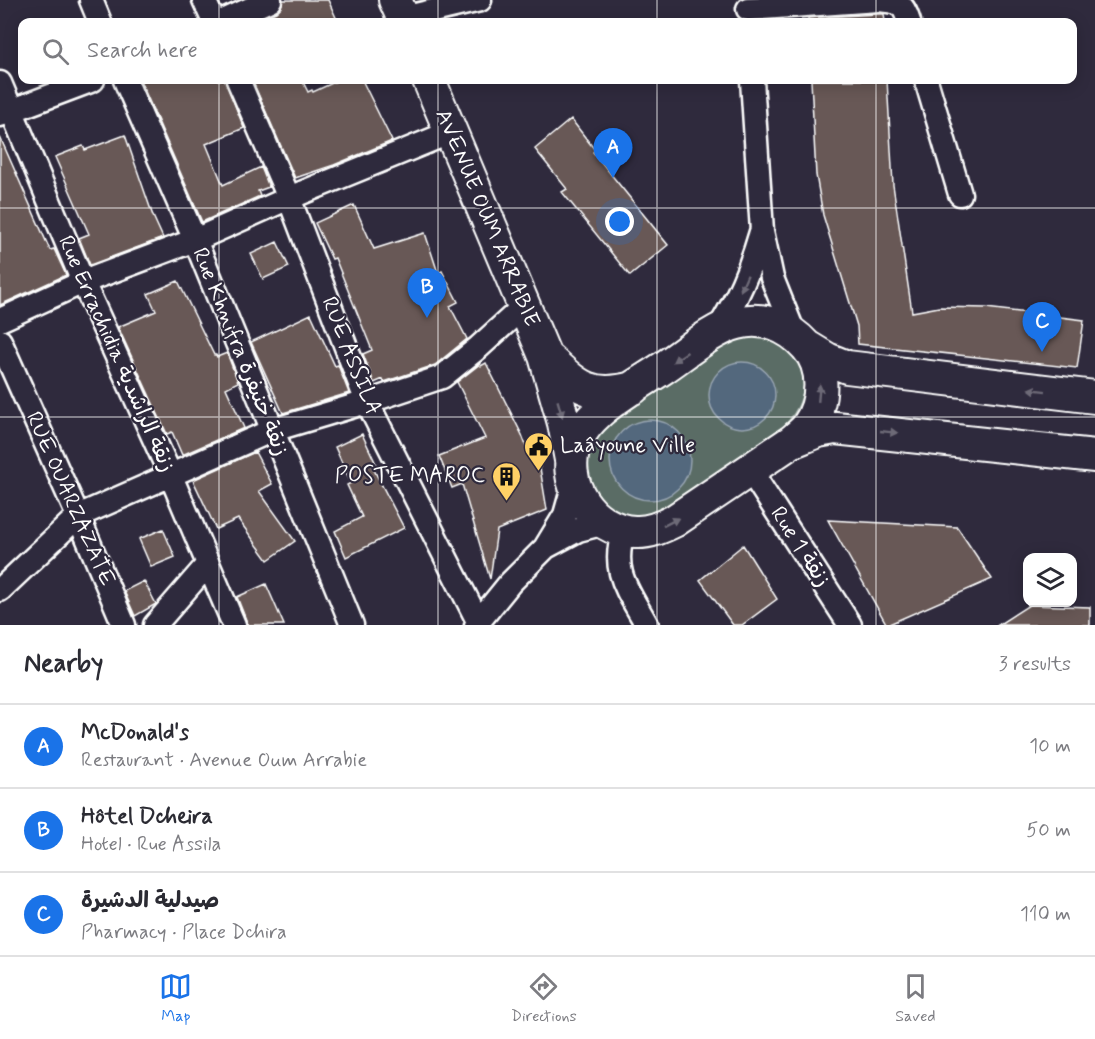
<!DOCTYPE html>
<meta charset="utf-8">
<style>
:root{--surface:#fff;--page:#f2f2f3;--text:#2b2b33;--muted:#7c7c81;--line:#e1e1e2;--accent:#1a73e8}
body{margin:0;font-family:Mynerve,"Playpen Sans Arabic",sans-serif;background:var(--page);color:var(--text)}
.controls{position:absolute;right:18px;bottom:18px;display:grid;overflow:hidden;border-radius:12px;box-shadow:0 3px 15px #0003}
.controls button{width:54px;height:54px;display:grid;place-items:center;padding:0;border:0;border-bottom:2px solid var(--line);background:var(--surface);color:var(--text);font:30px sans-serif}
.you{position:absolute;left:620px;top:222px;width:21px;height:21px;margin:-15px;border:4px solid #fff;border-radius:50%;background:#1a73e8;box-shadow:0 0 0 9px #1a73e833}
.badge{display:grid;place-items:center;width:39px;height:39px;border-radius:50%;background:var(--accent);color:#fff;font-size:20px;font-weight:700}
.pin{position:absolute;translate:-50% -50px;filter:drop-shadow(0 2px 3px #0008)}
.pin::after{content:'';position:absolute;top:32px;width:21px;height:18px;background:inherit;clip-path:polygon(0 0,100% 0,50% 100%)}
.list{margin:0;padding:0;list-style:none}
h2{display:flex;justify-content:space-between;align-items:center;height:78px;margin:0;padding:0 24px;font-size:26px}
h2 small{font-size:20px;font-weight:400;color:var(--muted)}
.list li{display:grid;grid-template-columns:39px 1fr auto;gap:18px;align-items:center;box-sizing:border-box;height:84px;padding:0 24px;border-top:2px solid var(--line)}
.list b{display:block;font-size:22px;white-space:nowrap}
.list p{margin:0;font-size:20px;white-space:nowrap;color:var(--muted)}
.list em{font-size:20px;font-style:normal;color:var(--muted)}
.icon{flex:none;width:33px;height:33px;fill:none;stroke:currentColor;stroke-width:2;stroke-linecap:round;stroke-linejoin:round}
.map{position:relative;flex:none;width:1095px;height:625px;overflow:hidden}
.search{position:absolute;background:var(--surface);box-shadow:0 3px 15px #0003;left:18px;right:18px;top:18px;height:66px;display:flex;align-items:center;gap:15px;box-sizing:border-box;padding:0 21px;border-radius:12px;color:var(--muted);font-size:22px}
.sheet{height:330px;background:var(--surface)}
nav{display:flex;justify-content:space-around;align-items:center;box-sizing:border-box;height:84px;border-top:2px solid var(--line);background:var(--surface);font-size:16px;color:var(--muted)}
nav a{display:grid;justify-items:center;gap:3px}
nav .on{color:var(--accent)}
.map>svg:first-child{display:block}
.green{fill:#5a6c65;stroke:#acb6b2;stroke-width:1.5}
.water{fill:#52677d;stroke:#97a4b1;stroke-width:1.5}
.building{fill:#685856;stroke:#fff;stroke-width:1.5}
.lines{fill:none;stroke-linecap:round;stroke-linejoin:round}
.street-casing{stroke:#fff;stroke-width:27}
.secondary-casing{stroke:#fff;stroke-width:36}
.street{stroke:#2f2a3d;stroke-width:22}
.secondary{stroke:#2f2a3d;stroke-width:32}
.oneway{fill:#6d6a77}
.grid{fill:none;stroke:#fff;stroke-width:1.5;stroke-opacity:0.55}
.labels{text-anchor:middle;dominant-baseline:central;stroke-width:4.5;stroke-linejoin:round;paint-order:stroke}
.street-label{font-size:22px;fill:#fff;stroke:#2f2a3d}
.poi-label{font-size:22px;fill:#fff;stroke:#2f2a3d;text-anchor:start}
</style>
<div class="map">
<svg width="1095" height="625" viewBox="0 0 1095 625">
<rect width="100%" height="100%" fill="#2f2a3d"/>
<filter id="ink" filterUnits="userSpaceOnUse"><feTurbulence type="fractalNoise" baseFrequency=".0167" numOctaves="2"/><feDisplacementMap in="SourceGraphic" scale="12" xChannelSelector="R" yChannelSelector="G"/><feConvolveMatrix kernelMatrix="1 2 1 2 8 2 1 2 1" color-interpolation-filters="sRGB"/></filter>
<g filter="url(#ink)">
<path class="green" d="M 755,335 C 805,345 820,390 783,427 L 667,509 L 652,517 L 635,519 L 605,507 L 588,480 L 586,464 L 590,449 L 597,436 L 609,425 L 726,343 L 740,337 Z"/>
<path class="water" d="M709 395a33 33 0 1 1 66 0a33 33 0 1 1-66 0Z
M610 460a40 40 0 1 1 80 0a40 40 0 1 1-80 0Z"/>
<path class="building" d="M 283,0 L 328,0 L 338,22 L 253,22 L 276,12 L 281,7 Z
M 878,14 L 884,14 L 885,22 L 808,22 L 808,18 Z
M 140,80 L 225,80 L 244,128 L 206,144 L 223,185 L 261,167 L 269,187 L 258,191 L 260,196 L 202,222 Z
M 252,80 L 302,80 L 308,92 L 312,90 L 313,92 L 339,80 L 362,80 L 392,141 L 334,165 L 295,178 Z
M 811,80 L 887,80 L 893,185 L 912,312 L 939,307 L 986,308 L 1084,320 L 1077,368 L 858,344 L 857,326 L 823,215 L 816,175 Z
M 571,119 L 595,150 L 593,152 L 668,245 L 630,276 L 562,192 L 567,189 L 535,149 Z
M 125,135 L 153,216 L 163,238 L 90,265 L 79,238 L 89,234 L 55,157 L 83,146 L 85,150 Z
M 0,137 L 50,250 L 54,249 L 66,275 L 0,305 Z
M 354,205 L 374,249 L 425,233 L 438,273 L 442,271 L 458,302 L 450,306 L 467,339 L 435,365 L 384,382 L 383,379 L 374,383 L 363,354 L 372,350 L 335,258 L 332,259 L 315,223 Z
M 277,242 L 289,267 L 263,279 L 251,254 Z
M 178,281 L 214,355 L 216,355 L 217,357 L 227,353 L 238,382 L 226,388 L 244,428 L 182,455 L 172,432 L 167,434 L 118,327 L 156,311 L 148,294 Z
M 311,314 L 335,366 L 338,365 L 349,393 L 283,413 L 251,342 Z
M 486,363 L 522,435 L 533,464 L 539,462 L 547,510 L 497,530 L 490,579 L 462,484 L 452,488 L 439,456 L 485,438 L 457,382 L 480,364 L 481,366 Z
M 362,434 L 376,464 L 372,466 L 404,528 L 346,557 L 335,531 L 362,517 L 347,485 L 351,483 L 335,447 Z
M 255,452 L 272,484 L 259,491 L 295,541 L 268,560 L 238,519 L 216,529 L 193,480 Z
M 828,520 L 957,527 L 992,579 L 887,625 Z
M 163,529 L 175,557 L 151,567 L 139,539 Z
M 743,545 L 777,599 L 742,625 L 733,625 L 700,580 Z
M 144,581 L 156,604 L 135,616 L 124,591 Z
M 266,584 L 284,625 L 248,625 L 237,597 Z
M 1029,605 L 1090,607 L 1090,625 L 998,625 Z"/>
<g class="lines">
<defs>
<path id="street" d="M 91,0 L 100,22
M 204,0 L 214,22
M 748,9 L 878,0 C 899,2 903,2 909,22
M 403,18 L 480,0
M 221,22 L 270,0
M 125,80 L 195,240 L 352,625
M 238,80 L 289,198 L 367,402 L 480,625
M 752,80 L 762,231 L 772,278 L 794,333
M 926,80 L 960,194
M 0,83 L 83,282 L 170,474 L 234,625
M 0,115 L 93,80
M 0,320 L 83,282 L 195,240 L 289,198 L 451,132
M 717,331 C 738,298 750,270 761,232
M 0,341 L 78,516 L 124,625
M 750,470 L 850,625
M 624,530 C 610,572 628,590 647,625
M 546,547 L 578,530 L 605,523
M 0,590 L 78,516 L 273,430 L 367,402 L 442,377 L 479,347 L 523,307
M 155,625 L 207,565
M 476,625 L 510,583 L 545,548 L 565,515 L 574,483"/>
<path id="secondary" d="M 395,0 L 405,22
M 429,80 L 545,356 L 564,423 L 571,460
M 809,348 L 827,359 L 847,367 L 1095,397
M 545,356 C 576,384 588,400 633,388
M 791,442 C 797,437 804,432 808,426 C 824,403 826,367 806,346 C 788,326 763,316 737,323 C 713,329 684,354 663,368 C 642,382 618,395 599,412 C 590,420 582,429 577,440 C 557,481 592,531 635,532 C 649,533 662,527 674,521 L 791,442 L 818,431 L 835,428 L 1095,456"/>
</defs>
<use href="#street" class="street-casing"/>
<use href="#secondary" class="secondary-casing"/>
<use href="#street" class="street"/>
<use href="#secondary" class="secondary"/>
</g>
<defs><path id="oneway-solid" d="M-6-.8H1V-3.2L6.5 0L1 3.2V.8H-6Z" transform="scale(1.5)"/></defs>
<g class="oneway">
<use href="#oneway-solid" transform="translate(744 283) rotate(114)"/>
<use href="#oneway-solid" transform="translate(680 357) rotate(146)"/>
<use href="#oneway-solid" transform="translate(1037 390) rotate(-173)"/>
<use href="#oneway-solid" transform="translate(819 393) rotate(-85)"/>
<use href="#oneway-solid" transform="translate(560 409) rotate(74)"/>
<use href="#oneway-solid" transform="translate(889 432) rotate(6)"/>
<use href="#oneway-solid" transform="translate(671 522) rotate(-27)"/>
</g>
</g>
<path class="grid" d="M 219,0 L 219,22M 438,0 L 438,22M 657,0 L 657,22M 876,0 L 876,22M 219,80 L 219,625M 438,80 L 438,625M 657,80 L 657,625M 876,80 L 876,625M 0,208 L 1095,208M 0,417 L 1095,417"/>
<defs>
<symbol id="civic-pin" viewBox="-11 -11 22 30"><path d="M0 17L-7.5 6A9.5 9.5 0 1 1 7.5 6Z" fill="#ffd166" stroke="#2f2a3d"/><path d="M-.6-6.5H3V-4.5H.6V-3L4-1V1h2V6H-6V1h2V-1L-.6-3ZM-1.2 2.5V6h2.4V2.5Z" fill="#111"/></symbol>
<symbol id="building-pin" viewBox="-11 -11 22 30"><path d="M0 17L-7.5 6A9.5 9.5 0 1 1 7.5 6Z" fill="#ffd166" stroke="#2f2a3d"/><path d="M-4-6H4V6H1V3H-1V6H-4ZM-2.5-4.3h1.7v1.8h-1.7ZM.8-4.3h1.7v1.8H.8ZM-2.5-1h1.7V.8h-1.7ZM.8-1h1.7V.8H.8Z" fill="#111"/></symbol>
</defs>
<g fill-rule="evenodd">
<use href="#civic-pin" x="522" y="430" width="33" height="45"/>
<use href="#building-pin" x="490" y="460" width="33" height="45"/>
</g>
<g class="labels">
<g class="street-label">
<text transform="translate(487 218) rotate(67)">AVENUE OUM ARRABIE</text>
<text transform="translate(240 352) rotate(68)">Rue Khnifra زنقة خنيفرة</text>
<text transform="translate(116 354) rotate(66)">Rue Errachidia زنقة الراشدية</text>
<text transform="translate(351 356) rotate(68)">RUE ASSILA</text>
<text transform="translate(70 499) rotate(66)">RUE OUARZAZATE</text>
<text transform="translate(800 547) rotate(57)">Rue 1 زنقة</text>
</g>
<g class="poi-label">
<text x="560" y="446">Laâyoune Ville</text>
<text x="485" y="476" text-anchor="end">POSTE MAROC</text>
</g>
</g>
</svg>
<div class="controls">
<button><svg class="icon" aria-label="layers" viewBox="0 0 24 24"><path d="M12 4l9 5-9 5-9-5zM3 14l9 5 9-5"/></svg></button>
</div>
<div class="you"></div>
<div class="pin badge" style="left:613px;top:178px">A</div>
<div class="pin badge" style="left:427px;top:318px">B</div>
<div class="pin badge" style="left:1042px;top:352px">C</div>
<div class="search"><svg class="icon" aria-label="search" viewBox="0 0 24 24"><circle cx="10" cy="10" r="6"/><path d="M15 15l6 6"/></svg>Search here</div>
</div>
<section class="sheet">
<h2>Nearby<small>3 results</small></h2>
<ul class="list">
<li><span class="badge">A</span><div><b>McDonald's</b><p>Restaurant · Avenue Oum Arrabie</p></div><em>10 m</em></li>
<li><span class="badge">B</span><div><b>Hôtel Dcheira</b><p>Hotel · Rue Assila</p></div><em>50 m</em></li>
<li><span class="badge">C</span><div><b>صيدلية الدشيرة</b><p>Pharmacy · Place Dchira</p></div><em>110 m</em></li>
</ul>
</section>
<nav>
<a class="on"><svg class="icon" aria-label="map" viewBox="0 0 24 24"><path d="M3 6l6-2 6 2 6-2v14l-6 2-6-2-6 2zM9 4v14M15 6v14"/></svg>Map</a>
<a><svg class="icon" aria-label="directions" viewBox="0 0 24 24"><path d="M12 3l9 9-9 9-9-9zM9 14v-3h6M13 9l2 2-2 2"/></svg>Directions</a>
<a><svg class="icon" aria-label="saved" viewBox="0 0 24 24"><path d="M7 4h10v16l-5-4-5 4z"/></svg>Saved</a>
</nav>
